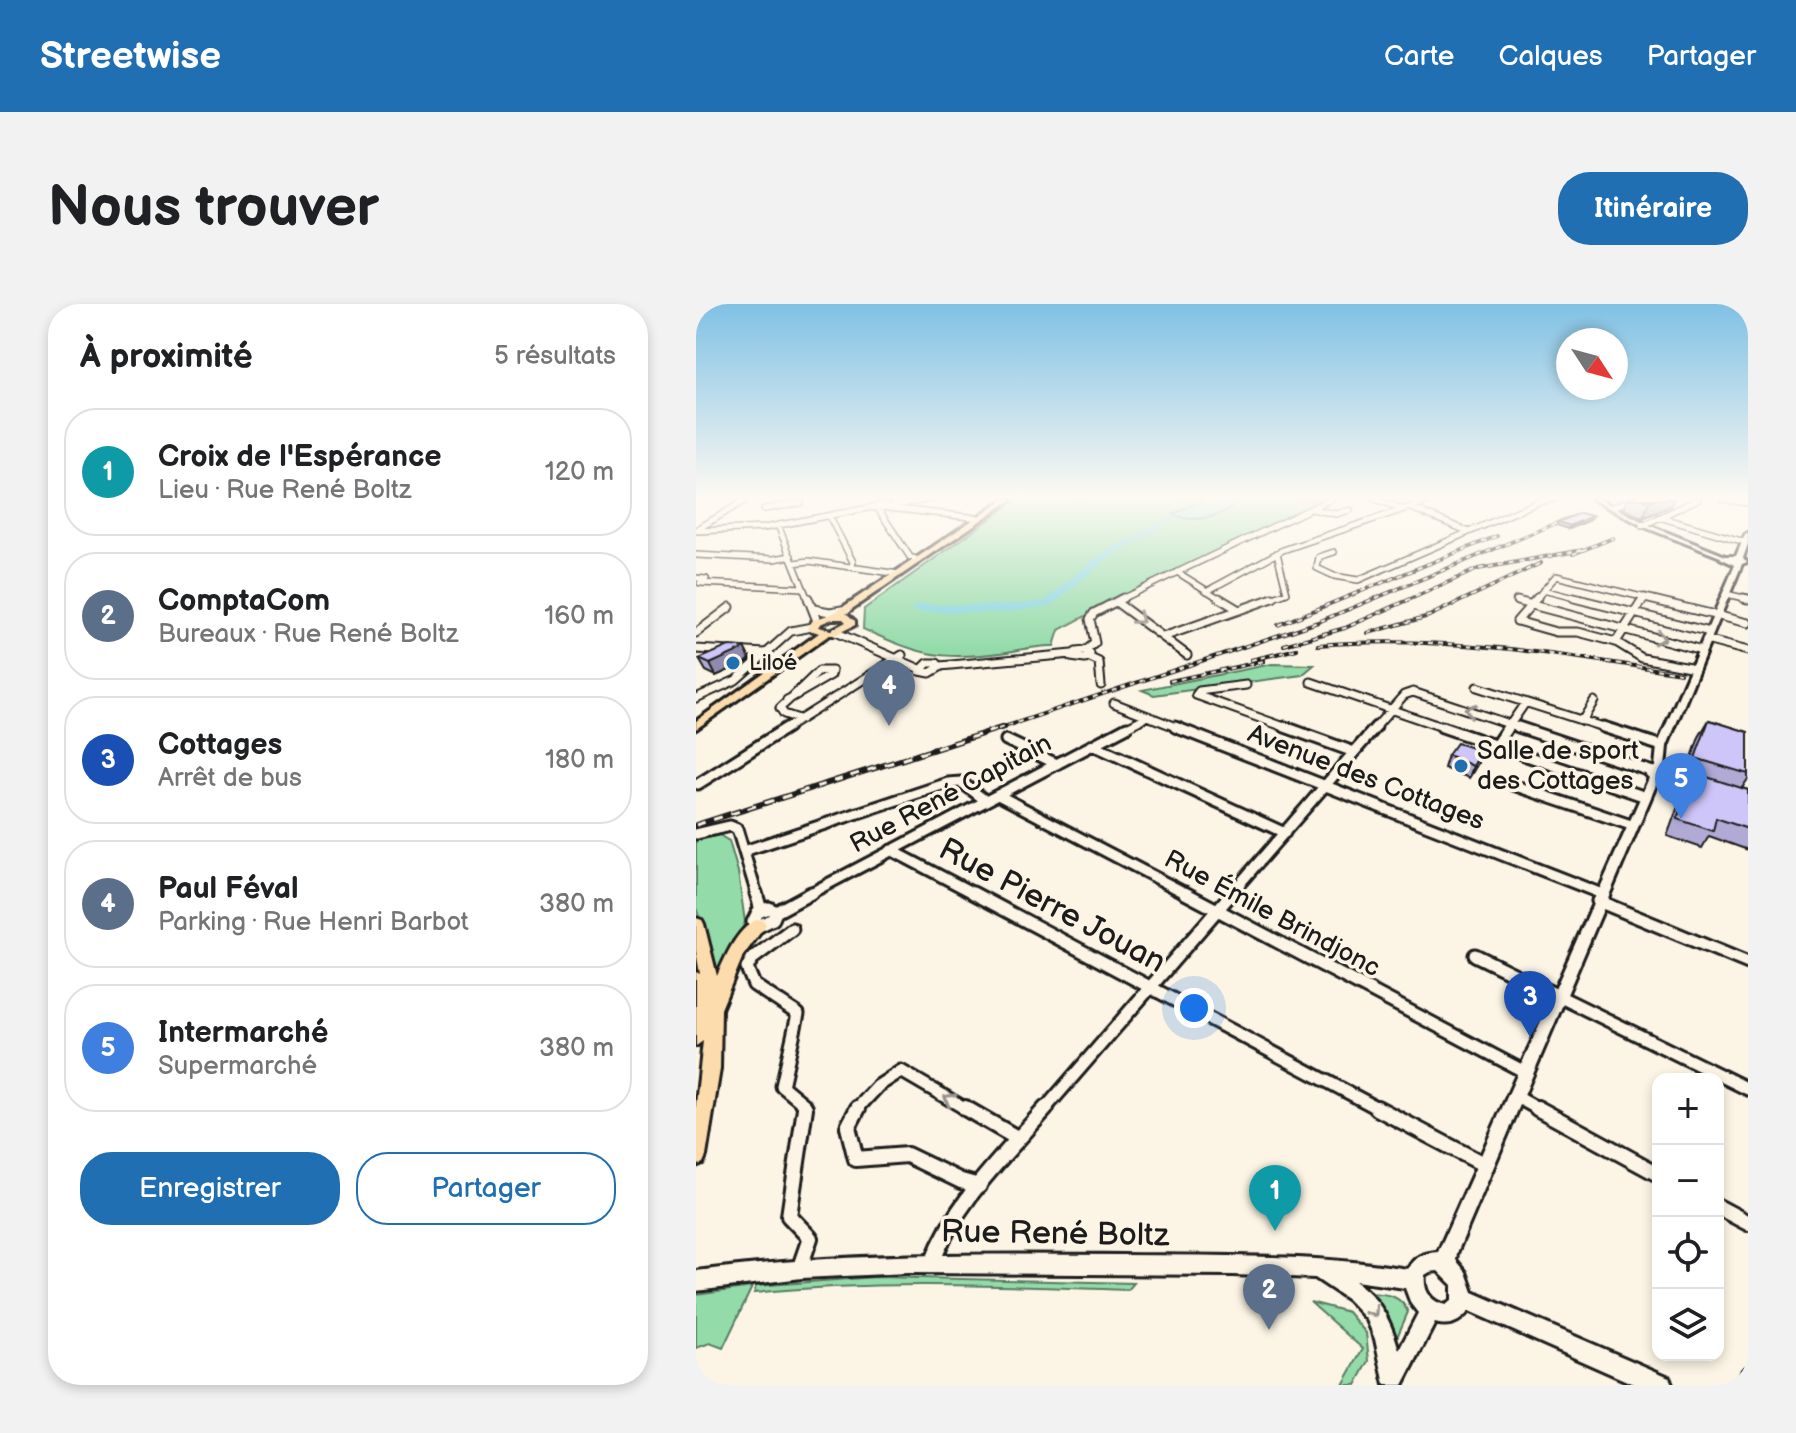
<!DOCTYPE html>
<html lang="fr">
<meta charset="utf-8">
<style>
:root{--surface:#fff;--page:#f2f2f2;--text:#202124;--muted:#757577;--line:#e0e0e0;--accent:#1f6fb2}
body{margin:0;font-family:"Balsamiq Sans",sans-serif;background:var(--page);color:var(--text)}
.controls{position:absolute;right:24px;bottom:24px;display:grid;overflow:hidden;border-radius:16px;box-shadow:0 4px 12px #0003}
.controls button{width:72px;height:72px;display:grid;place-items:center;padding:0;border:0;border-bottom:2px solid var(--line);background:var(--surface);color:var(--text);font:40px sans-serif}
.compass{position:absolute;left:860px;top:24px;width:72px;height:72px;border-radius:50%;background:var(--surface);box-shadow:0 4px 12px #0003;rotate:126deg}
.you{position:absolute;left:498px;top:704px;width:28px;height:28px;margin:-20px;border:6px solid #fff;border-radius:50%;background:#1a73e8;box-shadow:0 0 0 12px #1a73e833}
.badge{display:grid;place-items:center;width:52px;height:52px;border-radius:50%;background:var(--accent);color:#fff;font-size:26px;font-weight:700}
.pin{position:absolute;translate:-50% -66px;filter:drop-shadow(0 2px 4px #0008)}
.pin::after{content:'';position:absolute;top:42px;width:28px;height:24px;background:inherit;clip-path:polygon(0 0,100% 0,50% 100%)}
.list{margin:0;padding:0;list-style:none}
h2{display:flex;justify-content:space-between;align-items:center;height:104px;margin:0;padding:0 32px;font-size:34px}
h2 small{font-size:26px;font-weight:400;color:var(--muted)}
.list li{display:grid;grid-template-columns:52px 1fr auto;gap:24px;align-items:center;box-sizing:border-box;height:128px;margin:0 16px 16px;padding:0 16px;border:2px solid var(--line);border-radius:32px}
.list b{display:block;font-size:30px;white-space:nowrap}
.list p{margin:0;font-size:26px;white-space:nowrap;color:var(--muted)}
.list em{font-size:26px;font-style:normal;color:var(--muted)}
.actions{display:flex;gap:16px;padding:24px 32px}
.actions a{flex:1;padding:18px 0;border:2px solid var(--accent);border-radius:32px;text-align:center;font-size:28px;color:var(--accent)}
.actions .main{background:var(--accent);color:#fff}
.icon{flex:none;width:44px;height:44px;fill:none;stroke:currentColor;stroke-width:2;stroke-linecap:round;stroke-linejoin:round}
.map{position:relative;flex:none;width:1052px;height:1081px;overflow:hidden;border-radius:32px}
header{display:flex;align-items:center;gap:48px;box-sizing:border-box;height:112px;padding:0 40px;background:var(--accent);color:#fff}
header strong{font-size:38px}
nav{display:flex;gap:44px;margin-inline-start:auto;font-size:28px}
.intro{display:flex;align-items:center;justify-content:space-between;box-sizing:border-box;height:192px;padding:0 48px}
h1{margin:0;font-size:56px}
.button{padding:20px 36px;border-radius:32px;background:var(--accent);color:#fff;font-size:28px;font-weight:700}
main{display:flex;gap:48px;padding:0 48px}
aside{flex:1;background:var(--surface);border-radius:32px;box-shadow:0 4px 12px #0003}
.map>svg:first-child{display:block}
.green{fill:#94dbaa;stroke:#587c63;stroke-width:2}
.water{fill:#84d5dd;stroke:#5a8b90;stroke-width:2}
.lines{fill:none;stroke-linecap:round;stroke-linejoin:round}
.river{fill:#84d5dd;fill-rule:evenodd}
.minor-far4-casing{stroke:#1c1c1c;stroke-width:8}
.minor-far3-casing{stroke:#1c1c1c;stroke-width:11}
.minor-far2-casing{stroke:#1c1c1c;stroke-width:15}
.minor-far1-casing{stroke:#1c1c1c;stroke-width:17}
.minor-casing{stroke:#1c1c1c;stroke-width:20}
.tertiary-casing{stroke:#1c1c1c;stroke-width:6}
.secondary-casing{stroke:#1c1c1c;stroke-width:6}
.primary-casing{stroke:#1c1c1c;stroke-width:6}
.minor-far4{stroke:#fcf5e5;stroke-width:5}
.minor-far3{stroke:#fcf5e5;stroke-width:7}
.minor-far2{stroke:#fcf5e5;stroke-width:9}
.minor-far1{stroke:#fcf5e5;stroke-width:11}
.minor{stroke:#fcf5e5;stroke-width:14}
.tertiary{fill:#fcf5e5;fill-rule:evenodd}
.secondary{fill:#fcf5e5;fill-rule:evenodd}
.primary{fill:#fcdcac;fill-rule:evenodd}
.rail-far1-casing{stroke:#1c1c1c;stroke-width:4}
.rail-casing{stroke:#1c1c1c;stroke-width:6}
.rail-far1{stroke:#fcf5e5;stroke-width:2;stroke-dasharray:5;stroke-linecap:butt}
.rail{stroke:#fcf5e5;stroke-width:3;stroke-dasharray:9;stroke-linecap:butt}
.wall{fill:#b1aad5;stroke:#1c1c1c;stroke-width:2}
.shaded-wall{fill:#908bae;stroke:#1c1c1c;stroke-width:2}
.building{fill:#cec6f8;stroke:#1c1c1c;stroke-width:2}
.oneway{stroke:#97938b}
.poi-dot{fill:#1f6fb2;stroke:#fcf5e5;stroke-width:3}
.labels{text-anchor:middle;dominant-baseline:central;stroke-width:7;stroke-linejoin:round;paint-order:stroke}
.far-poi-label{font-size:22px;fill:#1c1c1c;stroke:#fcf5e5;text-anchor:start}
.poi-label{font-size:26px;fill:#1c1c1c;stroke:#fcf5e5;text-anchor:start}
.street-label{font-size:26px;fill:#1c1c1c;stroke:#fcf5e5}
.near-street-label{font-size:32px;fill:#1c1c1c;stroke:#fcf5e5}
</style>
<header>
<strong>Streetwise</strong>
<nav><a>Carte</a><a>Calques</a><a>Partager</a></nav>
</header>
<div class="intro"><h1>Nous trouver</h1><a class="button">Itinéraire</a></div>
<main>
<aside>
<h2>À proximité<small>5 résultats</small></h2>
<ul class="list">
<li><span class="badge" style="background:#0f9aa8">1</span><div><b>Croix de l'Espérance</b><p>Lieu · Rue René Boltz</p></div><em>120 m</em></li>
<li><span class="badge" style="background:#5c6f8a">2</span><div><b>ComptaCom</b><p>Bureaux · Rue René Boltz</p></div><em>160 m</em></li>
<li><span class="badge" style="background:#1a4fb4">3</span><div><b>Cottages</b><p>Arrêt de bus</p></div><em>180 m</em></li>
<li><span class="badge" style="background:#5c6f8a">4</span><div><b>Paul Féval</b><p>Parking · Rue Henri Barbot</p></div><em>380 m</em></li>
<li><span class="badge" style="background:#3f7fe0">5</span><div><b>Intermarché</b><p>Supermarché</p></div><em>380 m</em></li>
</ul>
<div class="actions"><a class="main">Enregistrer</a><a>Partager</a></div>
</aside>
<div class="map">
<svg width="1052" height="1081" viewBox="0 0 1052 1081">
<rect width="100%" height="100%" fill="#fcf5e5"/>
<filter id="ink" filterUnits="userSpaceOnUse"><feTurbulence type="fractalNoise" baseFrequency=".0125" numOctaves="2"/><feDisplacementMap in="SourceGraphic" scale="16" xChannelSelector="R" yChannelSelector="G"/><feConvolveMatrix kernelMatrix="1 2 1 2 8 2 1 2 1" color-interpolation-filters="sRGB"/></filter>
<g filter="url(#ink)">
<path class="green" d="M 322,195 L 630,195 L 454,278 L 363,326 L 358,342 C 340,341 323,347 304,349 C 242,357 223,350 167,325 L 168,305 Z
M 576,360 L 618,361 L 606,371 L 458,391 L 446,386 Z
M 23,531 L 33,537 L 42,568 L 49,618 L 29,663 L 22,666 L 0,604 L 0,536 Z
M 180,973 L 438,979 L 432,986 C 307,982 182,976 58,989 L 60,982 Z
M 56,983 L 27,1044 L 14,1039 L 0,1044 L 0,991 Z
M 673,989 C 690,990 704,990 712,1008 L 699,1038 L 685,1005 Z
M 614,998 L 652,1008 L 670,1029 L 673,1057 L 660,1081 L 647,1081 L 667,1045 Z"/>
<path class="water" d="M 509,195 L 541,196 C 530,214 495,220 477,210 Z"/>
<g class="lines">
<path class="river" d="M 477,211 L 485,213 L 411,255 L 355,302 L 306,309 L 221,308 L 215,304 L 221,300 L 306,301 L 348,297 L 403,251 Z"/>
<defs>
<path id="minor-far4" d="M 679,195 L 707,205
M 1026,195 L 1052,199
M 198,201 L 235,195
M 713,203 L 771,227
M 916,203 L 938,195
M 193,204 L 283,214
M 68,205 L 105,199
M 616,205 L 640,210 L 654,206
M 183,206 L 214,253 L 223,256
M 133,212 L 157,258 L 156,263
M 963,213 L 1049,238
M 82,221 L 112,296
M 946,222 L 1002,195
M 0,226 L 48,197
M 0,227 L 68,224 L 187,201 L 195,203 L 179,204
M 638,248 L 623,253 L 621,264 L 638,272 L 662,276 L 842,198 L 858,195
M 0,251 L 78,255 L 95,252
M 98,259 L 113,257 L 203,270
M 481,268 L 526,296
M 0,274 L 10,275 L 4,279 L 107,284
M 847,286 L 886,296
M 511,287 L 587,246 L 738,195
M 1030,290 L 1052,295
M 423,296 L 635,195
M 572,296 L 591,289 L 581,249
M 839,296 L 860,272 L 958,296"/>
<path id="minor-far3" d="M 112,294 L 121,317
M 523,294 L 543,306
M 841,294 L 821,317 L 860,328 L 882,328 L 920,338 L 946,354 L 999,364
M 878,294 L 1014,328
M 949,294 L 1052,319
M 1047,294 L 1052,295
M 821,297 L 1006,346
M 420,298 L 491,351
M 118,305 L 134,308 L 152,305
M 139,328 L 224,365
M 0,329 L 34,303
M 467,333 L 577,294
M 1010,336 L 1052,347
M 920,338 L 948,294
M 0,345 L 70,349
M 389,347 L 399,339 L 394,315 L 398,309 L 427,294
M 389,347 L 394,350 L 389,355 L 375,353 L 380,348 Z
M 392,353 L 403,358 L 405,381
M 232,359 L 241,359 L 244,363 L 234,369 L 224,367 Z
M 244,362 L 376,350
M 123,367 L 136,367 L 135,371 L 95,394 Z
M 615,378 L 752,425
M 550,381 L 503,387 L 500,391 L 594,425
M 781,383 L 913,425
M 0,394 L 40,376 L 95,327 L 116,323
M 95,394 L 84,404 L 88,410 L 103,415
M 91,396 L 95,394
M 418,399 L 485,425
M 886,417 L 898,397
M 89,425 L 206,351
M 427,425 L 452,412
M 678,425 L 708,391 L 717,388 L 828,425
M 811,425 L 829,399"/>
<path id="minor-far2" d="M 479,423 L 906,590
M 589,423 L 658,448
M 746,423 L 947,492
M 822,423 L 954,467
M 907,423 L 966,442
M 310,436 L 361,460
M 397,441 L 589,529
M 799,442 L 812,423
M 975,474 L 1002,481
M 2,480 L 92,423
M 817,481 L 935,521
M 302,491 L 493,591
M 0,530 L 34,522 L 41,525 L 61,591
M 195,546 L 281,591
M 48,547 L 252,479 L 265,478 L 290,497
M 111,591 L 431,423
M 534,591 L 680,423"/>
<path id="minor-far1" d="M 60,589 L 65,606
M 277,589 L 685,806
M 489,589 L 829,768
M 902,597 L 1052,659
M 73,604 L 80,608 L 77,615 L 65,621 L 57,618 L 62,608 Z
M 80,608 L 115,589
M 96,625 L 56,655 L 51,664 L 58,681 L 102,710 L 86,782 L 109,801 L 108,806
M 779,651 L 1052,785
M 819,792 L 844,806
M 160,806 L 182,782 L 205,767 L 272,806
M 348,806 L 536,589"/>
<path id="minor" d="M 162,804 L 152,823 L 160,855 L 211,851 L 265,877 L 283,882
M 269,804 L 321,834
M 681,804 L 789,861
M 841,804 L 962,870
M 1022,903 L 1052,919
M 236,959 C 260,896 307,853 350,804
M 104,963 L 114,934 L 93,912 L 109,804
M 1051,1081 L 1052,1071"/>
<path id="tertiary" d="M 896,195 L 902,195 L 955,222 L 1032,253 L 1027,254 L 951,224 Z"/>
<path id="secondary" d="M 1052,229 L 1052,240 L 1047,254 L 1051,258 L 1046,260 L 971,442 L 969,464 L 974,465 L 980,474 L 975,477 L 961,479 L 761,949 L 760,956 L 770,968 L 777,988 L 973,1073 L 976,1081 L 940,1081 L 773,1007 C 763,1019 754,1023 739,1019 L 707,1081 L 689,1081 L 679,1035 L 671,1016 L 652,996 L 619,974 L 536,971 L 212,969 L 106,974 L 0,987 L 0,967 C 143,948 282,950 426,951 C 522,952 617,950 712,965 C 718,952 728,949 742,948 L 953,474 L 950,471 L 952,464 L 959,463 L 961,442 L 1039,261 L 1024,254 L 1028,252 L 1040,252 L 1049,231 ZM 742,967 L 756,981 L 756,996 L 750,1001 C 734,998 727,986 729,971 L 734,968 ZM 659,977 L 709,984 L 715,1000 L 722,1009 L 703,1046 C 695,1017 684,995 659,977 Z"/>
<path id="primary" d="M 308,195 L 316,195 L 150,309 L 159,317 L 159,321 L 139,331 L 133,331 L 0,425 L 0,417 L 123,329 L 111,325 L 117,316 L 138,309 ZM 136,315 L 147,315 L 150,318 L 135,326 L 122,323 L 124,320 Z
M 0,614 L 6,616 L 8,620 L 21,672 C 30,652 41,624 62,615 L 68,617 L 70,621 L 47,652 L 25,705 L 24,765 L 10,852 L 7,859 L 0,862 L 0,800 L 7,737 L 0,742 L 0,668 L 4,670 L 0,647 Z"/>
</defs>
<use href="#minor-far4" class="minor-far4-casing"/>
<use href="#minor-far3" class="minor-far3-casing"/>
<use href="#minor-far2" class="minor-far2-casing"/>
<use href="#minor-far1" class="minor-far1-casing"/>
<use href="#minor" class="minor-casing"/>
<use href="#tertiary" class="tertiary-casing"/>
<use href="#secondary" class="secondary-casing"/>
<use href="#primary" class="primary-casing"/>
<use href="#minor-far4" class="minor-far4"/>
<use href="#minor-far3" class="minor-far3"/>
<use href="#minor-far2" class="minor-far2"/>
<use href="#minor-far1" class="minor-far1"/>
<use href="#minor" class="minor"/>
<use href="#tertiary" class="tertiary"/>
<use href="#secondary" class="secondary"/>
<use href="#primary" class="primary"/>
<defs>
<path id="rail-far1" d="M 877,250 L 917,234
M 582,321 L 801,232
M 672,329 L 733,312 L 845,259
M 588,341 L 649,324 L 782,265 L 887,246
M 622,341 C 745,331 863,350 984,369
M 555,356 L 601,345
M 474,377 L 568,357
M 302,425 L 622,318 L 873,214"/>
<path id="rail" d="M 0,521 L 308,423"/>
</defs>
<use href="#rail-far1" class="rail-far1-casing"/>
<use href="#rail" class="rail-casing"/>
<use href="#rail-far1" class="rail-far1"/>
<use href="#rail" class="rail"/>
</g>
<path class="wall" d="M 931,195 L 979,195 L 977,195 L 975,202 L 947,214 L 928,205 Z
M 894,216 L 873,225 L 861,221 L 862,218 Z
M 3,355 L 54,355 L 51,358 L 20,372 L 10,367 Z
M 1013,416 L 1052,428 L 1052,475 L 1046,484 L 1052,486 L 1052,546 L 1013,532 L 1006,544 L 971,532 L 988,486 L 996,473 L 990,471 L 1003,433 Z
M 786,447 L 782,459 L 773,474 L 748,464 L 752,451 Z"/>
<path class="shaded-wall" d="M 962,195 L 979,195 L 977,195 L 975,202 L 947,214 L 953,198 Z
M 896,212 L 894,216 L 873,225 L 874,222 Z
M 48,343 L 54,355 L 51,358 L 20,372 L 14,360 Z
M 786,447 L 782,459 L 773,474 L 777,462 Z"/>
<path class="building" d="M 945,195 L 962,195 L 953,198 Z
M 884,209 L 896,212 L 874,222 L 862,218 Z
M 33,342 L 48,343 L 45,346 L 14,360 L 3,355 Z
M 1013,416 L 1052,428 L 1052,470 L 999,454 Z
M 761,439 L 786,447 L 777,462 L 752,451 Z
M 998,469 L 1052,486 L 1052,525 L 1020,514 L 1017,527 L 981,515 Z"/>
<defs><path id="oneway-chevron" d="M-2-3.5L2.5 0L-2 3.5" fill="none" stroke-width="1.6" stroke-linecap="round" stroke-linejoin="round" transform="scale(2)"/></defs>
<g class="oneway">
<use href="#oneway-chevron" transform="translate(443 315) rotate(37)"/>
<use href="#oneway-chevron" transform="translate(964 334) rotate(15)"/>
<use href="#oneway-chevron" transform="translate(774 406) rotate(-162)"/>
<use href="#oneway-chevron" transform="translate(253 795) rotate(-150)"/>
<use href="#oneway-chevron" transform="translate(677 1008) rotate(56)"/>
</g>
</g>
<linearGradient id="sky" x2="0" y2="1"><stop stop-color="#80c1e4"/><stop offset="0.56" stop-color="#fefaf3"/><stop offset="1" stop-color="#fefaf3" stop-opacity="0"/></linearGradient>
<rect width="1052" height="346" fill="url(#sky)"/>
<g class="poi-dot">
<circle cx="37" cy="359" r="8"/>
<circle cx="765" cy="462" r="8"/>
</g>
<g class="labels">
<g class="far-poi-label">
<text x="53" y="359">Liloé</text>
</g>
<g class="poi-label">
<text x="781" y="447">Salle de sport<tspan x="781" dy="30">des Cottages</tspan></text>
</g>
<g class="street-label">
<text transform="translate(670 474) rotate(21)">Avenue des Cottages</text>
<text transform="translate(255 490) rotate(-28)">Rue René Capitain</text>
<text transform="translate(576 610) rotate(28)">Rue Émile Brindjonc</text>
</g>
<g class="near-street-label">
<text transform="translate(356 602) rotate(28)">Rue Pierre Jouan</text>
<text transform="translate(359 930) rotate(1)">Rue René Boltz</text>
</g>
</g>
</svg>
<div class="controls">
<button>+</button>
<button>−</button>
<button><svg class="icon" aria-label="locate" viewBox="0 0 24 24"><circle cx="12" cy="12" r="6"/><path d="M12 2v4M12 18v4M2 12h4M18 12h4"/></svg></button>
<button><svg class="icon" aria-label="layers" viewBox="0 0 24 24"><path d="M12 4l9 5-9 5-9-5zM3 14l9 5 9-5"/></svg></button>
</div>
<svg class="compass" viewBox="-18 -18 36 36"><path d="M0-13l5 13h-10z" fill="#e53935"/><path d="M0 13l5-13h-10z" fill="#757577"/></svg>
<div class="you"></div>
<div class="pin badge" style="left:579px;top:927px;background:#0f9aa8">1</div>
<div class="pin badge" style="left:573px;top:1026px;background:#5c6f8a">2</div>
<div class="pin badge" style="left:834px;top:733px;background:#1a4fb4">3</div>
<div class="pin badge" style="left:193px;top:422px;background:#5c6f8a">4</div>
<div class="pin badge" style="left:985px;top:515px;background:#3f7fe0">5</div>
</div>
</main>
